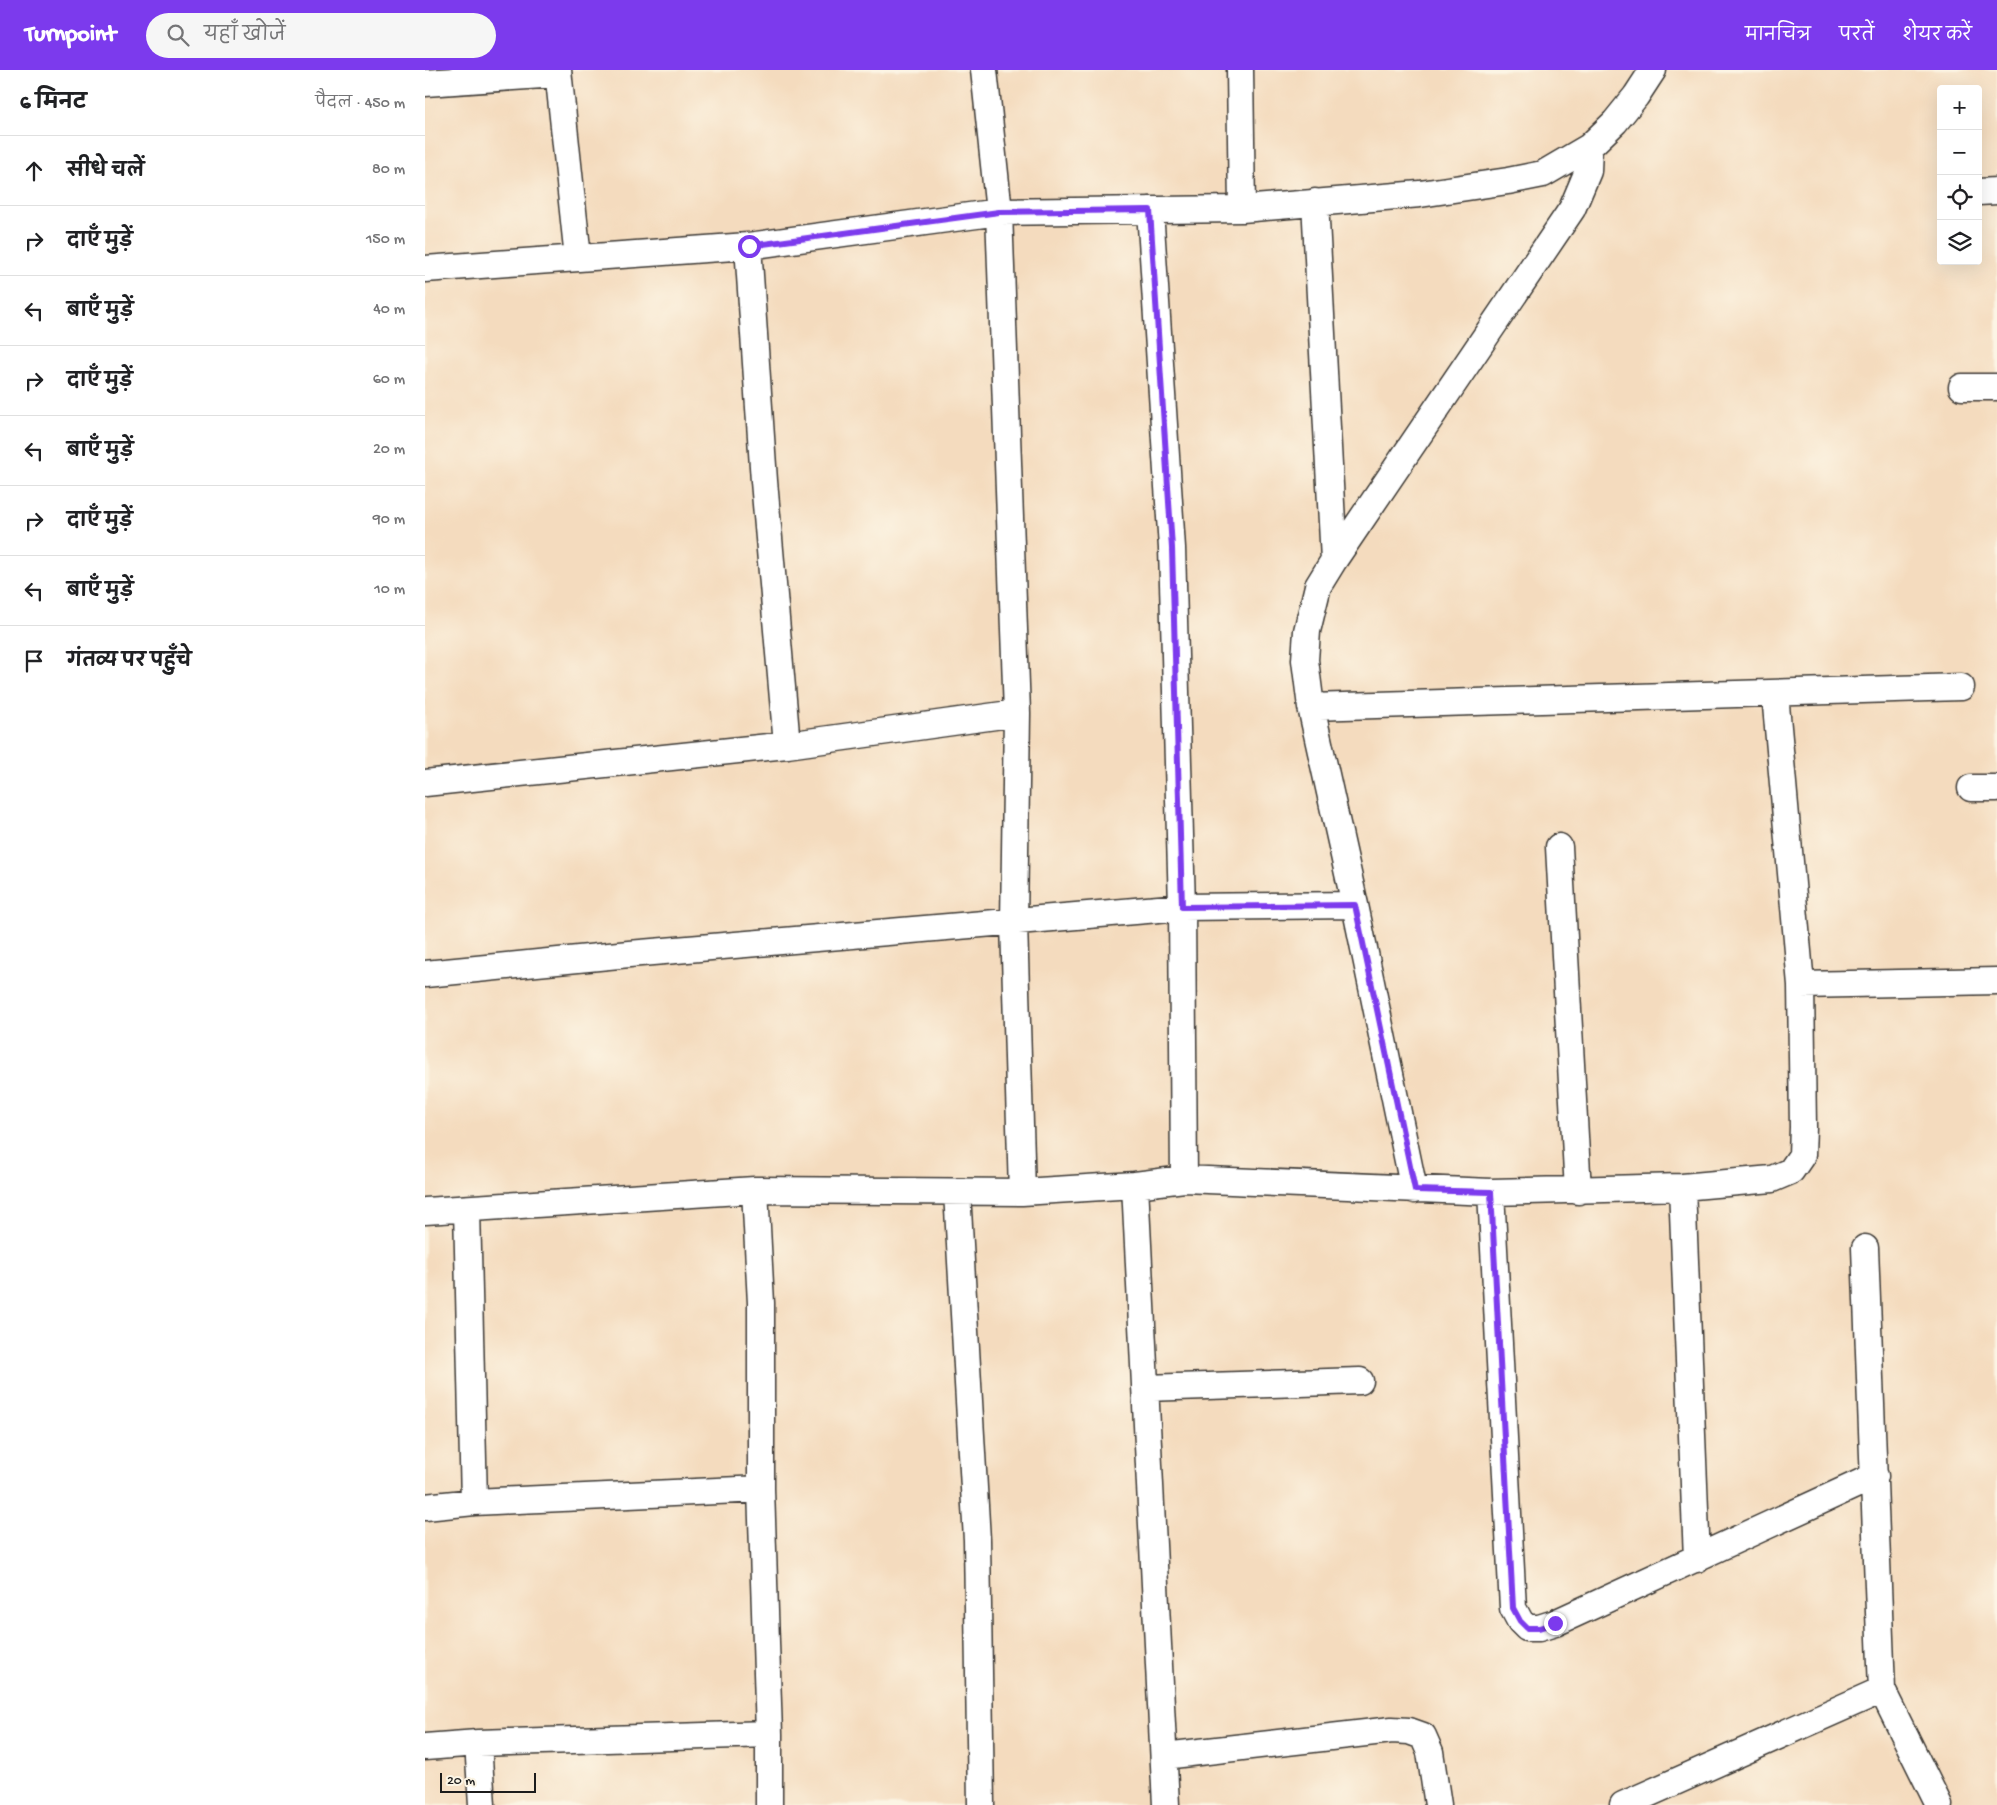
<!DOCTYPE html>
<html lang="hi">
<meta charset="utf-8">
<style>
:root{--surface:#fff;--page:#f6f6f6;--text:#202124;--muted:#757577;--line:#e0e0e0;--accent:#7c3aed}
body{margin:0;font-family:"Gochi Hand","Playpen Sans Deva",sans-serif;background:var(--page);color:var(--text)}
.controls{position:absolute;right:15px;top:15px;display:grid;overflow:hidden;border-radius:5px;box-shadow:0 5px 20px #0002}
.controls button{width:45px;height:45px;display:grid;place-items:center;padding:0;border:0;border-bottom:1px solid var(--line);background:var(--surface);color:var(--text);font:25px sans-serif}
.scale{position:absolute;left:15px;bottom:12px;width:96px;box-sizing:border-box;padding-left:5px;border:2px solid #1c1c1c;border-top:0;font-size:14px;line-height:18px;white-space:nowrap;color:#1c1c1c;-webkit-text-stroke:4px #fcf5e5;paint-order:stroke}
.stop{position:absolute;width:15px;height:15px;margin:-11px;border:4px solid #7c3aed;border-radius:50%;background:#fff}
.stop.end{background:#7c3aed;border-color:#fff;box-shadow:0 1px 5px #0008}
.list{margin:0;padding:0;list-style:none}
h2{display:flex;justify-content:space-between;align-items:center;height:65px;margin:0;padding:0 20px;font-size:21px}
h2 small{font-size:16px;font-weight:400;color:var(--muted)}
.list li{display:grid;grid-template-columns:32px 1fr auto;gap:15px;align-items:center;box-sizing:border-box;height:70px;padding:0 20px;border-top:1px solid var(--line)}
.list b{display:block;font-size:19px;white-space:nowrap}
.list em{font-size:16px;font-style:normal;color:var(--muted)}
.icon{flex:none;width:28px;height:28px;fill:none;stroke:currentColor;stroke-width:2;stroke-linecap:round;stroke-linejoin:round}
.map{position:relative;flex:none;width:1572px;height:1735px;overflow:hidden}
header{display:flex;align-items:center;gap:30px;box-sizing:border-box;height:70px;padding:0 25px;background:var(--accent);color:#fff}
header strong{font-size:24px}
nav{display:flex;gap:28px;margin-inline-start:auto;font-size:18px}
.search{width:350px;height:45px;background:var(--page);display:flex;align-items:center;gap:12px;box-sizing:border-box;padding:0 18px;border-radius:28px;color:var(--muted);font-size:19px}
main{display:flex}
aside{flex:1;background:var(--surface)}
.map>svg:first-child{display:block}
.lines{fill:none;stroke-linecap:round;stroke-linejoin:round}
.street-casing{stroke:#3c3934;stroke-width:29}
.street{stroke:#fff;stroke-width:26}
.route{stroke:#7c3aed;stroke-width:6}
</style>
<header>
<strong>Turnpoint</strong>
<div class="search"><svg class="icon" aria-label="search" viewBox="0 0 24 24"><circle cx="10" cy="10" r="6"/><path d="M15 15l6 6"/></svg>यहाँ खोजें</div>
<nav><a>मानचित्र</a><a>परतें</a><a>शेयर करें</a></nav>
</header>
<main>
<aside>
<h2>6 मिनट<small>पैदल · 450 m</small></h2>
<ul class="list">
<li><svg class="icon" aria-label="ahead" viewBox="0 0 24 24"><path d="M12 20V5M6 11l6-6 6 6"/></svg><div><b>सीधे चलें</b></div><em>80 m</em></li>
<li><svg class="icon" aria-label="right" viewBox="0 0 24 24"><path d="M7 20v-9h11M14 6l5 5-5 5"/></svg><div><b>दाएँ मुड़ें</b></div><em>150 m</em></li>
<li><svg class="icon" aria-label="left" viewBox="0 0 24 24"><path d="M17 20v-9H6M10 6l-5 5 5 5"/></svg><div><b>बाएँ मुड़ें</b></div><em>40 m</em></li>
<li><svg class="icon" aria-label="right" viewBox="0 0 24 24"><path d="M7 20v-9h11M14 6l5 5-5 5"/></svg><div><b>दाएँ मुड़ें</b></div><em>60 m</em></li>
<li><svg class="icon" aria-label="left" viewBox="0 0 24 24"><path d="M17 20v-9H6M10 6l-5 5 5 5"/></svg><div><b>बाएँ मुड़ें</b></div><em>20 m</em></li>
<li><svg class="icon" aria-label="right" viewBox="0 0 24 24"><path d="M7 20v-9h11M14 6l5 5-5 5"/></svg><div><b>दाएँ मुड़ें</b></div><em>90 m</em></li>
<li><svg class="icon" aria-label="left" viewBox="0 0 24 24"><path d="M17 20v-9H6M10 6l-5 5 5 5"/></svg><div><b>बाएँ मुड़ें</b></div><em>10 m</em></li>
<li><svg class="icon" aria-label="arrive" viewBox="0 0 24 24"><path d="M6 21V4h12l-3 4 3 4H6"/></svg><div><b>गंतव्य पर पहुँचे</b></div></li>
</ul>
</aside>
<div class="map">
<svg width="1572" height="1735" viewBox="0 0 1572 1735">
<rect width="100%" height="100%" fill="#fcf5e5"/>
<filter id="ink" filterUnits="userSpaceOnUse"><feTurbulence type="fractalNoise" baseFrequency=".02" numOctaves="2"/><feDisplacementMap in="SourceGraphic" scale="10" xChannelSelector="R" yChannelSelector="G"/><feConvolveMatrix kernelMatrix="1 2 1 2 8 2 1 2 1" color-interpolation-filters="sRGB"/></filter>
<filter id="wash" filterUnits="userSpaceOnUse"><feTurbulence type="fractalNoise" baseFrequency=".0096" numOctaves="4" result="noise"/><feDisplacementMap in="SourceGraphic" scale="20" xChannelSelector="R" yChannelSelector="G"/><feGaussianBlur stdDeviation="1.12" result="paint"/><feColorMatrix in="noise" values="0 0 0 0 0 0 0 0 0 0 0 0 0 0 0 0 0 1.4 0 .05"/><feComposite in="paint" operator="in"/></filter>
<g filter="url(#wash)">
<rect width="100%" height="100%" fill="#f4dbbe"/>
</g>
<g filter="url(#ink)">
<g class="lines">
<defs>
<path id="street" d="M 133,0 L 153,188
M 559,0 L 574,142 L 592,643
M 815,0 L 817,139
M 0,13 L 133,4
M 1553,122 L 1572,121
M 890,132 L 909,490 L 893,516 L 882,561 L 880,590 L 886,637 L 930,835 L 989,1120
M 725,140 L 747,478 L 757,837 L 759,1109 L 710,1115 L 741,1735
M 323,176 L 574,142 L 817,139 L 995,124 L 1083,111 L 1118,104 L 1164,77 L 1190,52 L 1211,26 L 1228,0
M 0,199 L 323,176 L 339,411 L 362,675 L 592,643 L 589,853 L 597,1122 L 330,1120 L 336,1233 L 336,1419 L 344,1664 L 344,1735
M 1537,317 L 1572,317
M 909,490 L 1147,139 L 1163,101 L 1164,77
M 886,637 L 1536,617
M 0,713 L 362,675
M 1546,718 L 1572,718
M 1134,777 L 1153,1121
M 0,904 L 204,884 L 757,837 L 930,835
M 1376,915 L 1572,911
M 759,1109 L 1066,1122 L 1257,1117 L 1347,1109 L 1366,1101 L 1377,1085 L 1378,1057 L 1376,915 L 1350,624
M 1257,1117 L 1272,1489
M 532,1122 L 552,1470 L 556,1735
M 597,1122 L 710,1115
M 1066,1122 L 1088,1538 L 1095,1551 L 1102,1558 L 1114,1558 L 1130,1553 L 1450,1406
M 42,1139 L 49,1432
M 0,1141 L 330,1120
M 1440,1178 L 1457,1620 L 1514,1735
M 720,1318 L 935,1311
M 0,1437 L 49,1432 L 336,1419
M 53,1673 L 57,1735
M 0,1677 L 53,1673 L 344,1664
M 739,1686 L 967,1660 L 984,1661 L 998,1666 L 1005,1682 L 1013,1735
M 1198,1735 L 1457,1620"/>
</defs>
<use href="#street" class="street-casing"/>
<use href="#street" class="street"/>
</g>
</g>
<g class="lines" filter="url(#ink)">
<path class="route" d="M 324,176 L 574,142 L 725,140 L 747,478 L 757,837 L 930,835 L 990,1120 L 1066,1122 L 1088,1538 L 1095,1551 L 1102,1558 L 1114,1558 L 1130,1553"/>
</g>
</svg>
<div class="controls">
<button>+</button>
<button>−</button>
<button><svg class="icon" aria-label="locate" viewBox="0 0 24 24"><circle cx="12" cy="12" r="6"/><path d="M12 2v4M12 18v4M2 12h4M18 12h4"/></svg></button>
<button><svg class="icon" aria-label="layers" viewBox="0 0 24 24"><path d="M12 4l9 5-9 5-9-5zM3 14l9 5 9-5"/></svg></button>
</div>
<div class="scale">20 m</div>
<div class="stop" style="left:324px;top:176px"></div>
<div class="stop end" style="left:1130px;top:1553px"></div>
</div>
</main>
